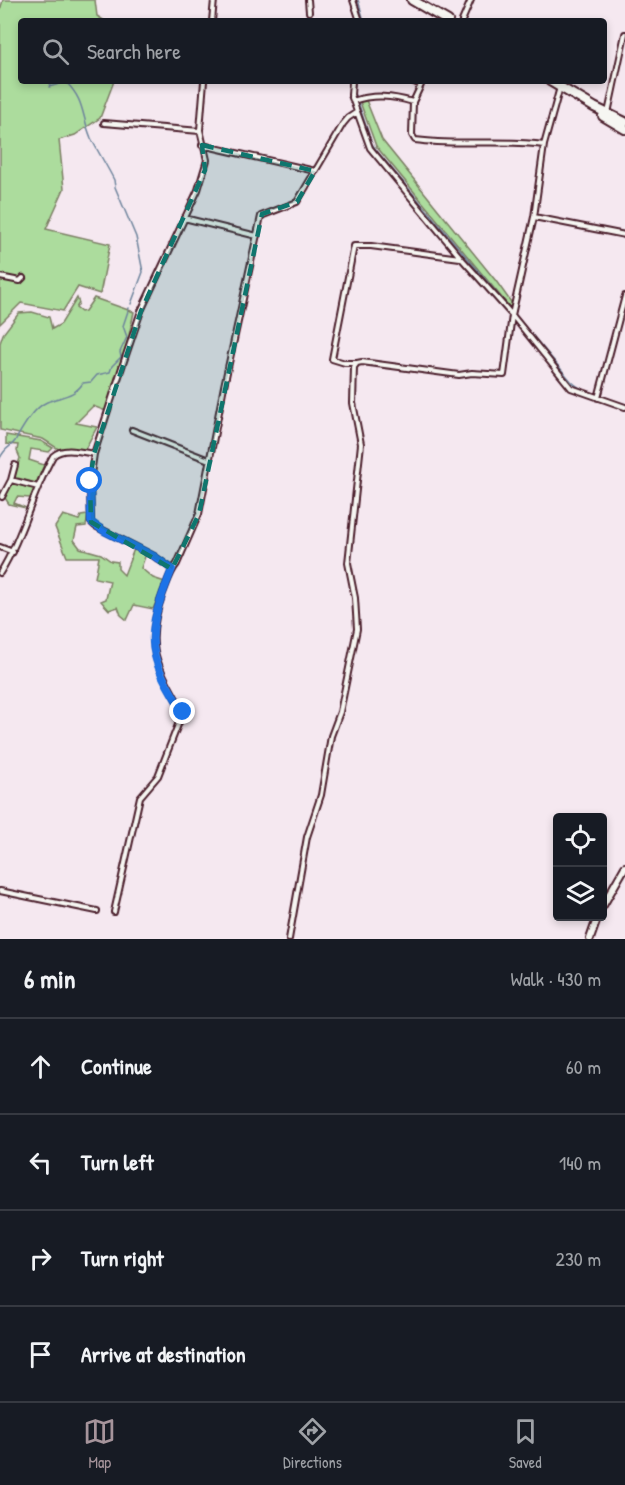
<!DOCTYPE html>
<meta charset="utf-8">
<style>
:root{--surface:#171b24;--page:#20242c;--text:#f1f3f6;--muted:#9ea1a6;--line:#363941;--accent:#a6949b}
body{margin:0;font-family:"Patrick Hand",sans-serif;background:var(--page);color:var(--text)}
.controls{position:absolute;right:18px;bottom:18px;display:grid;overflow:hidden;border-radius:6px;box-shadow:0 3px 9px #0003}
.controls button{width:54px;height:54px;display:grid;place-items:center;padding:0;border:0;border-bottom:2px solid var(--line);background:var(--surface);color:var(--text);font:30px sans-serif}
.stop{position:absolute;width:18px;height:18px;margin:-14px;border:4px solid #1a73e8;border-radius:50%;background:#fff}
.stop.end{background:#1a73e8;border-color:#fff;box-shadow:0 2px 6px #0008}
.list{margin:0;padding:0;list-style:none}
h2{display:flex;justify-content:space-between;align-items:center;height:78px;margin:0;padding:0 24px;font-size:26px}
h2 small{font-size:20px;font-weight:400;color:var(--muted)}
.list li{display:grid;grid-template-columns:39px 1fr auto;gap:18px;align-items:center;box-sizing:border-box;height:96px;padding:0 24px;border-top:2px solid var(--line)}
.list b{display:block;font-size:22px;white-space:nowrap}
.list em{font-size:20px;font-style:normal;color:var(--muted)}
.icon{flex:none;width:33px;height:33px;fill:none;stroke:currentColor;stroke-width:2;stroke-linecap:round;stroke-linejoin:round}
.map{position:relative;flex:none;width:625px;height:939px;overflow:hidden}
.search{position:absolute;background:var(--surface);box-shadow:0 3px 9px #0003;left:18px;right:18px;top:18px;height:66px;display:flex;align-items:center;gap:15px;box-sizing:border-box;padding:0 21px;border-radius:6px;color:var(--muted);font-size:22px}
.sheet{height:462px;background:var(--surface)}
nav{display:flex;justify-content:space-around;align-items:center;box-sizing:border-box;height:84px;border-top:2px solid var(--line);background:var(--surface);font-size:16px;color:var(--muted)}
nav a{display:grid;justify-items:center;gap:3px}
nav .on{color:var(--accent)}
.map>svg:first-child{display:block}
.green{fill:#acdc9d;stroke:#7b7e64;stroke-width:1.5}
.lines{fill:none;stroke-linecap:round;stroke-linejoin:round}
.stream{stroke:#6e849c;stroke-width:1.5}
.street-casing{stroke:#4a1f2b;stroke-width:8}
.secondary-casing{stroke:#4a1f2b;stroke-width:10}
.highway-casing{stroke:#4a1f2b;stroke-width:12}
.street{stroke:#f6f6f2;stroke-width:4}
.secondary{stroke:#f6f6f2;stroke-width:6}
.highway{stroke:#f6f6f2;stroke-width:8}
.route{stroke:#1a73e8;stroke-width:8}
.marked{fill:#0f766e;fill-opacity:0.2;stroke:#0f766e;stroke-width:4.5;stroke-dasharray:12 8;stroke-linejoin:round}
</style>
<div class="map">
<svg width="625" height="939" viewBox="0 0 625 939">
<rect width="100%" height="100%" fill="#f5e8f0"/>
<filter id="ink" filterUnits="userSpaceOnUse"><feTurbulence type="fractalNoise" baseFrequency=".0167" numOctaves="2"/><feDisplacementMap in="SourceGraphic" scale="12" xChannelSelector="R" yChannelSelector="G"/><feConvolveMatrix kernelMatrix="1 2 1 2 8 2 1 2 1" color-interpolation-filters="sRGB"/></filter>
<g filter="url(#ink)">
<path class="green" d="M 3,0 L 95,0 L 97,16 L 105,21 L 21,21 L 21,81 L 114,81 L 100,118 L 75,135 L 59,140 L 64,189 L 46,229 L 110,244 L 100,294 L 78,287 L 63,311 L 21,303 L 0,324 L 0,10 Z
M 366,100 L 382,140 L 496,281 L 513,305 L 512,310 L 376,146 L 360,102 Z
M 77,298 L 79,303 L 76,308 L 81,312 L 85,311 L 94,298 L 134,312 L 126,349 L 106,411 L 93,406 L 76,423 L 97,427 L 84,451 L 73,448 L 60,450 L 43,439 L 0,430 L 0,343 L 3,334 L 19,313 L 32,312 L 49,317 L 52,329 L 61,324 Z
M 6,435 L 41,441 L 53,448 L 49,452 L 31,449 L 29,460 L 44,465 L 36,483 L 14,477 L 20,458 L 17,451 L 18,445 L 6,444 Z
M 11,483 L 35,489 L 30,498 L 17,497 L 14,503 L 26,508 L 9,504 L 5,498 Z
M 63,515 L 79,520 L 81,516 L 88,515 L 86,526 L 77,527 L 74,540 L 80,548 L 101,554 L 111,561 L 118,562 L 118,569 L 124,575 L 134,549 L 146,554 L 141,568 L 153,578 L 165,582 L 153,609 L 134,605 L 127,620 L 121,615 L 118,607 L 109,610 L 101,601 L 106,599 L 110,581 L 95,578 L 99,557 L 67,557 L 55,527 Z"/>
<g class="lines">
<path class="stream" d="M 358,0 L 364,21
M 52,81 L 49,87 L 66,82 C 85,101 81,114 91,138 C 98,152 107,166 114,180 L 115,187 L 136,237 L 143,272 L 131,304
M 355,81 L 354,93 L 356,98
M 358,102 L 372,144 L 377,151 L 571,381 C 584,394 607,398 625,404
M 0,458 C 6,446 10,448 15,441 C 22,429 33,408 47,402 C 61,396 74,397 83,383 L 91,382 L 97,375 L 110,372 L 112,366 L 121,357 L 120,352 L 127,337 L 123,326 L 129,308"/>
<defs>
<path id="street" d="M 308,0 L 309,12
M 353,0 L 360,21
M 212,21 L 214,0
M 462,21 L 471,0
M 352,81 L 351,95 L 370,148 L 461,258 L 512,315 L 571,388 L 625,407
M 412,81 L 421,85 L 413,102 L 412,135 L 415,140 C 458,146 501,139 544,145
M 353,101 C 374,94 392,96 413,102
M 608,113 L 625,34
M 104,123 L 200,131
M 202,145 L 315,171
M 534,217 L 625,235
M 184,218 L 257,236
M 0,277 L 20,281 L 23,278
M 357,363 L 345,363 L 332,359 L 354,246 L 371,246 L 460,258
M 598,398 L 625,296
M 132,430 L 209,460
M 11,480 L 15,465
M 2,497 L 11,480 L 38,487
M 0,547 L 13,552
M 172,569 L 154,556 L 95,526 L 91,522 L 90,481 L 94,454 L 123,364 L 141,311 L 198,190 L 207,160 L 200,130 L 204,81
M 0,573 C 23,536 32,493 53,456 C 63,446 82,452 94,454
M 0,891 L 97,911
M 114,912 L 140,797 L 158,776 L 183,712 C 157,663 143,648 163,593 C 167,583 170,572 177,564 L 199,514 L 224,386 L 261,216 L 297,202 L 343,124 L 348,118 L 357,112
M 289,939 L 307,837 L 321,795 L 331,736 L 340,712 L 357,629 L 355,598 L 348,563 L 361,444 L 353,403 L 354,367 L 357,363 L 362,362 L 459,375 L 472,373 L 504,375 L 512,315 L 534,217 L 544,145 L 560,87"/>
<path id="secondary" d="M 602,907 L 625,867
M 590,939 L 598,916"/>
<path id="highway" d="M 412,0 L 448,21
M 550,81 L 594,107 L 625,122
M 603,116 L 625,129"/>
</defs>
<use href="#street" class="street-casing"/>
<use href="#secondary" class="secondary-casing"/>
<use href="#highway" class="highway-casing"/>
<use href="#street" class="street"/>
<use href="#secondary" class="secondary"/>
<use href="#highway" class="highway"/>
</g>
</g>
<g class="lines" filter="url(#ink)">
<path class="route" d="M 90,481 L 91,522 L 104,531 L 154,556 L 172,569 C 162,597 147,626 155,656 C 160,676 173,694 183,712"/>
</g>
<path class="marked" d="M 202,145 L 315,171 L 297,202 L 262,214 L 199,514 L 172,569 L 91,522 L 90,481 L 94,454 L 141,311 L 205,170 Z"/>
</svg>
<div class="controls">
<button><svg class="icon" aria-label="locate" viewBox="0 0 24 24"><circle cx="12" cy="12" r="6"/><path d="M12 2v4M12 18v4M2 12h4M18 12h4"/></svg></button>
<button><svg class="icon" aria-label="layers" viewBox="0 0 24 24"><path d="M12 4l9 5-9 5-9-5zM3 14l9 5 9-5"/></svg></button>
</div>
<div class="stop" style="left:90px;top:481px"></div>
<div class="stop end" style="left:183px;top:712px"></div>
<div class="search"><svg class="icon" aria-label="search" viewBox="0 0 24 24"><circle cx="10" cy="10" r="6"/><path d="M15 15l6 6"/></svg>Search here</div>
</div>
<section class="sheet">
<h2>6 min<small>Walk · 430 m</small></h2>
<ul class="list">
<li><svg class="icon" aria-label="ahead" viewBox="0 0 24 24"><path d="M12 20V5M6 11l6-6 6 6"/></svg><div><b>Continue</b></div><em>60 m</em></li>
<li><svg class="icon" aria-label="left" viewBox="0 0 24 24"><path d="M17 20v-9H6M10 6l-5 5 5 5"/></svg><div><b>Turn left</b></div><em>140 m</em></li>
<li><svg class="icon" aria-label="right" viewBox="0 0 24 24"><path d="M7 20v-9h11M14 6l5 5-5 5"/></svg><div><b>Turn right</b></div><em>230 m</em></li>
<li><svg class="icon" aria-label="arrive" viewBox="0 0 24 24"><path d="M6 21V4h12l-3 4 3 4H6"/></svg><div><b>Arrive at destination</b></div></li>
</ul>
</section>
<nav>
<a class="on"><svg class="icon" aria-label="map" viewBox="0 0 24 24"><path d="M3 6l6-2 6 2 6-2v14l-6 2-6-2-6 2zM9 4v14M15 6v14"/></svg>Map</a>
<a><svg class="icon" aria-label="directions" viewBox="0 0 24 24"><path d="M12 3l9 9-9 9-9-9zM9 14v-3h6M13 9l2 2-2 2"/></svg>Directions</a>
<a><svg class="icon" aria-label="saved" viewBox="0 0 24 24"><path d="M7 4h10v16l-5-4-5 4z"/></svg>Saved</a>
</nav>
